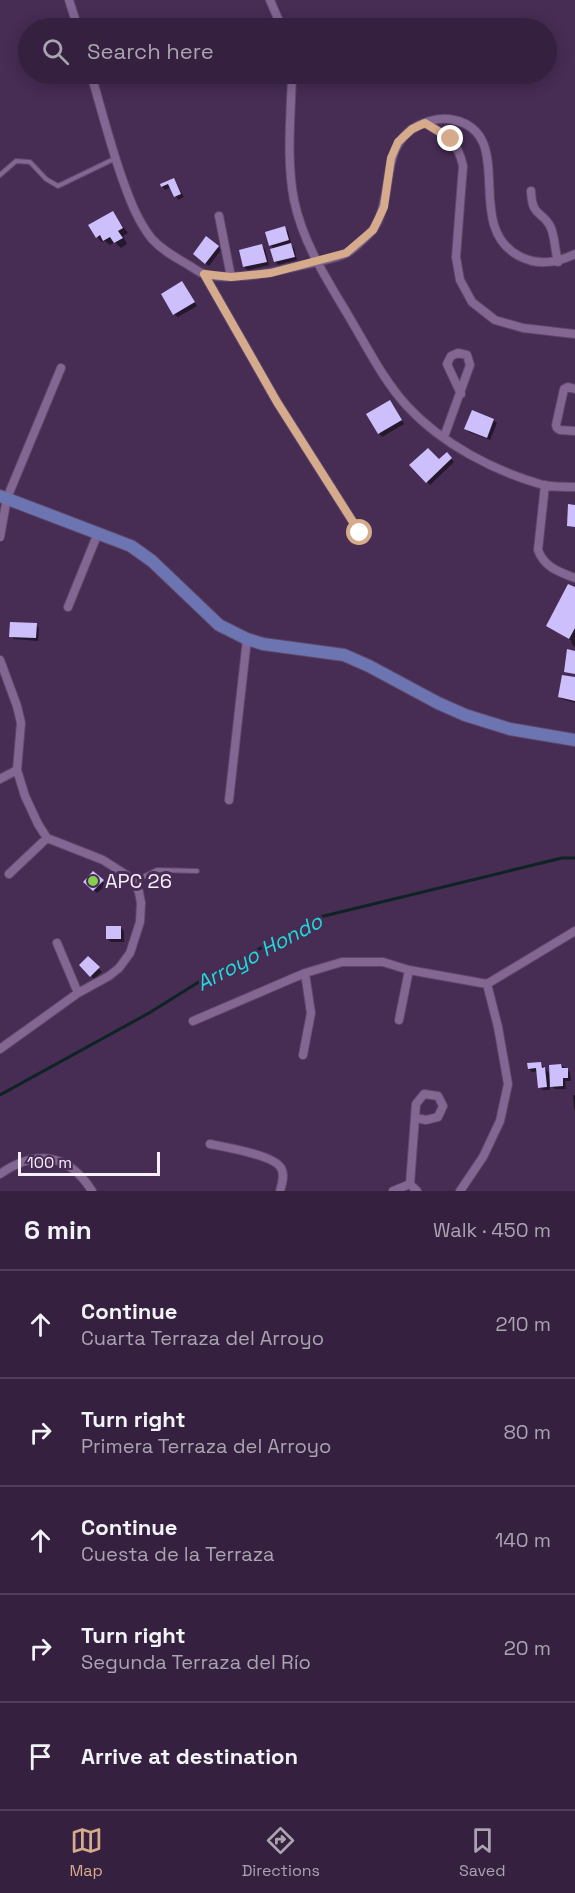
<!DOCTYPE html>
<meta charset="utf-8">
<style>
:root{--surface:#35213f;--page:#3d2946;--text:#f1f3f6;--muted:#aaa3b0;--line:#4f3e59;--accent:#d6ab8b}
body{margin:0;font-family:"Space Grotesk",sans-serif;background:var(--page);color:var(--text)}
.scale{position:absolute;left:18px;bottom:15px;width:142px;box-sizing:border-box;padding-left:6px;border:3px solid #f8effe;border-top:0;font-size:16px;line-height:21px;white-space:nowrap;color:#f8effe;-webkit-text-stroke:4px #472c54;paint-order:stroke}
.stop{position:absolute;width:18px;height:18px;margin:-14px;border:4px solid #d6ab8b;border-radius:50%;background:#fff}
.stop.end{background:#d6ab8b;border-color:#fff;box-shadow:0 2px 6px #0008}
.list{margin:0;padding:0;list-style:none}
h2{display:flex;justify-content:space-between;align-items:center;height:78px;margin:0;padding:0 24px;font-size:26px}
h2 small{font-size:20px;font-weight:400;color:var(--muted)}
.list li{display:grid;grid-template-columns:39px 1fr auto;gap:18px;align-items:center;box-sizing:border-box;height:108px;padding:0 24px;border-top:2px solid var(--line)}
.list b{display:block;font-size:22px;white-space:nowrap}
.list p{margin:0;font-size:20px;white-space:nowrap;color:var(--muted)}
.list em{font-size:20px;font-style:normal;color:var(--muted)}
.icon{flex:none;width:33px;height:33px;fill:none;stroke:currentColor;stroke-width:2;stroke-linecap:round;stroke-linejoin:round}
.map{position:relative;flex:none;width:575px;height:1191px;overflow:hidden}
.search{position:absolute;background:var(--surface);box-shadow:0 3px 15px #0003;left:18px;right:18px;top:18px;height:66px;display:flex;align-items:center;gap:15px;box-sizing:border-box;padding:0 21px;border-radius:33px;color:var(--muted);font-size:22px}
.sheet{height:618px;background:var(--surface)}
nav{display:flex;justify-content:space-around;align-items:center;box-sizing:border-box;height:84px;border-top:2px solid var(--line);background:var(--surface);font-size:16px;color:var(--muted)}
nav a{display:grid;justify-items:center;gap:3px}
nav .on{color:var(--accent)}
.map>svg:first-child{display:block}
.shadow{fill:#0007}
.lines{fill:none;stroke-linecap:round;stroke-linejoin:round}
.stream{stroke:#0e2424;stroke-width:3}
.building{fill:#ccbffb}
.lane-casing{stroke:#5d4868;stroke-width:6}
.street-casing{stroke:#5d4868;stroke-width:10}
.secondary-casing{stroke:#5d4868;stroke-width:14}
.lane{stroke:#836692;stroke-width:4}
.street{stroke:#836692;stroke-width:8}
.secondary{stroke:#6c74b1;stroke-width:12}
.route{stroke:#d6ab8b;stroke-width:8}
.poi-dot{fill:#85cf4c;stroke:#472c54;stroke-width:2}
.labels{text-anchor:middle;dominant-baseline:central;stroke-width:6;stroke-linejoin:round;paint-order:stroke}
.poi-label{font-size:20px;fill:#f8effe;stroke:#472c54;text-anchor:start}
.water-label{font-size:21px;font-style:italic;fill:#1fdcda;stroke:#472c54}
</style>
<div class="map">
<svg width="575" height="1191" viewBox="0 0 575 1191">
<rect width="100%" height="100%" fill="#472c54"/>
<path class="shadow" d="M 174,180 L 184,197 L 178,200 L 171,187 L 165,190 L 162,186 Z
M 113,213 L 128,233 L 123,236 L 127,244 L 121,248 L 115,242 L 110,245 L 105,241 L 102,242 L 97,237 Z
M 284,228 L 288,231 L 291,243 L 289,243 L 294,248 L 297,260 L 278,265 L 275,261 L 275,250 L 270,245 Z
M 262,246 L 265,249 L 269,265 L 248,270 L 244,267 Z
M 218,247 L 221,250 L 209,266 L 198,258 Z
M 182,283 L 197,306 L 178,317 L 174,314 Z
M 393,405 L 404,424 L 382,437 L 379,433 Z
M 493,420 L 497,423 L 490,440 L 469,432 L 466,429 Z
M 447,454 L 454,462 L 430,485 L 411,465 L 439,461 Z
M 575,589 L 575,647 L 571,643 L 572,641 L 548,626 Z
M 36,625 L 39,628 L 38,641 L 14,639 L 11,636 Z
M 575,679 L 575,703 L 562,699 L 559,696 Z
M 93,873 L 106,885 L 97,893 L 85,882 Z
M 121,928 L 124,931 L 124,942 L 111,942 L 107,938 Z
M 88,958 L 102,972 L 94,979 L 81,965 Z
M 540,1063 L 551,1075 L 561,1065 L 567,1069 L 570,1073 L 571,1081 L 565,1081 L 566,1089 L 555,1089 L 549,1084 L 550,1090 L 543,1090 L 540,1087 L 538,1071 L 532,1072 L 529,1069 Z
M 573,1095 L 575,1095 L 575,1110 L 574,1109 Z"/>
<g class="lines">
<path class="stream" d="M 0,1095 L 149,1013 L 210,975 L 320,917 L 562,858 L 575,858"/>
</g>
<path class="building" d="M 123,19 L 125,24 L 132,26 L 133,28 L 101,28 L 106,26 L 105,23 Z
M 174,178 L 181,194 L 174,197 L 168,184 L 161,187 L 160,184 Z
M 113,211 L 123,228 L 118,231 L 123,238 L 114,243 L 110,237 L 103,241 L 100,235 L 96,238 L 88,225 Z
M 285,226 L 289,240 L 269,246 L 265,232 Z
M 206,236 L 219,246 L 205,264 L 193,254 Z
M 291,243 L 295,257 L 274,262 L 270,249 Z
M 262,244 L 267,262 L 243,267 L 239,250 Z
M 182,281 L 195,302 L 173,315 L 161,294 Z
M 390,400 L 402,420 L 378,434 L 366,414 Z
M 472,410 L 494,419 L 487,438 L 464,429 Z
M 428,448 L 439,459 L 447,452 L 452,458 L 426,483 L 409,465 Z
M 568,504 L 575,505 L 575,527 L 567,526 Z
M 568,584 L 575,587 L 575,628 L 569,639 L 546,626 Z
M 10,622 L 37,623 L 36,638 L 9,637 Z
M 567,649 L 575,651 L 575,674 L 564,672 Z
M 562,675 L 575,677 L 575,701 L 558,697 Z
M 93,871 L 104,880 L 93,891 L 83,882 Z
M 106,926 L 121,926 L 121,939 L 106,939 Z
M 88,956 L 100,967 L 90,977 L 79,965 Z
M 541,1062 L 542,1068 L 545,1067 L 547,1087 L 538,1088 L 536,1068 L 528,1069 L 527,1063 Z
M 561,1064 L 562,1068 L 568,1068 L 568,1078 L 563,1078 L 563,1086 L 550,1087 L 549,1065 Z"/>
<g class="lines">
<defs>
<path id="lane" d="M 0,175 L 16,161 L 30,162 L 46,179 L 58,186 L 116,158
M 135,881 L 157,870 L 197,871"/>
<path id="street" d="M 69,0 L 78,28
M 270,0 L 282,28
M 91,74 C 101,108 110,144 122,178 C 130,200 137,220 152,239 C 161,249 173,256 185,263 C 191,266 198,272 204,274 C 223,280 262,275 281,270 C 297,266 333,260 347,253 C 355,248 364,239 371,232 C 374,229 376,225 378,221 C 394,187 380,145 419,125 C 430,120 442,117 454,120 C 518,134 462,226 519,256 C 538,266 556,263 575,254
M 292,74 C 291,115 286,159 294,200 C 303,243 326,278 348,315 C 366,345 383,380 407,406 C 442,444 494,471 543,485 C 553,487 565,487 575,487
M 425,123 C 447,137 457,139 463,166 L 456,257 L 460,280 L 472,302 L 495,320 L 523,328 L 575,334
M 531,191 C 532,219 543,210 551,228 C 555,238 555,251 558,262
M 219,216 L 231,277
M 204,274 L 277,402 L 360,533
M 575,389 L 568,387 L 564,389 L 556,425 L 557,428 L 560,430 L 575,431
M 444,437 L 470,365 L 467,355 L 458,353 L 451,356 L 447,364 L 461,394
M 545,485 L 538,550 C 544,567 559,572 575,578
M 0,537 L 7,498 L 61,368
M 68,607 L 98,533
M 0,660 L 17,706 L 21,723 L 17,770 L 25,796 L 38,824 L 47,838 L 103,860 L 128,876 L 134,882 L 139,892 L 141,903 L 140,922 L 130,953 L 119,968 L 109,976 L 78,993 L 0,1049
M 0,779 L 17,770
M 229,800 L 247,639
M 9,874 L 47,838
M 57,943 L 78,993
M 399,1020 L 409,970
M 193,1021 L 305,973 L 342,962 L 383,962 L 409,970 L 487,984 L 575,931
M 303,1055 L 311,1013 L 305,973
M 416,1118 L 426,1120 L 438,1117 L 443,1106 L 438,1096 L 424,1094 L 416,1104 L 410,1184 L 417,1191
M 210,1144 C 225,1147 274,1155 281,1168 C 285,1174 282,1184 280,1191
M 0,1174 C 36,1149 68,1153 92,1191
M 393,1191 L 410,1184
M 460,1191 L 483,1157 L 500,1121 L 508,1084 L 498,1027 L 487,984"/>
<path id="secondary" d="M 0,496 L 131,546 L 152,561 L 219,625 L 247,639 L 263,644 L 344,655 L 369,666 L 438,703 L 465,715 L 510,729 L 575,740"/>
</defs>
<use href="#lane" class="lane-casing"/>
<use href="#street" class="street-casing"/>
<use href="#secondary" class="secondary-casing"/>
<use href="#lane" class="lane"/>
<use href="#street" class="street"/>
<use href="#secondary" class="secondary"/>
</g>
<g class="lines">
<path class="route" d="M 360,533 L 277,402 L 204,274 L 231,277 L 271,273 L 346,253 L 373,230 L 384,207 L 391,158 L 398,142 L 412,129 L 425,123 L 451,139"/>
</g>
<circle class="poi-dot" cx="93" cy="881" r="6"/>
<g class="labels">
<g class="poi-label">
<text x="105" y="881">APC 26</text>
</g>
<g class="water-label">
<text transform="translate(259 952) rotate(-28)">Arroyo Hondo</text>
</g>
</g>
</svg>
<div class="scale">100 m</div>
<div class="stop" style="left:360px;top:533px"></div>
<div class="stop end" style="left:451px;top:139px"></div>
<div class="search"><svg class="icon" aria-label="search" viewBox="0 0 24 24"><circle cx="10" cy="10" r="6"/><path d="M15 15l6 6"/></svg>Search here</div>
</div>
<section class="sheet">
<h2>6 min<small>Walk · 450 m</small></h2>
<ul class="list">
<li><svg class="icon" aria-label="ahead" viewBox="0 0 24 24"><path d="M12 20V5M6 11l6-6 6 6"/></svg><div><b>Continue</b><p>Cuarta Terraza del Arroyo</p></div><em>210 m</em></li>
<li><svg class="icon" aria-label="right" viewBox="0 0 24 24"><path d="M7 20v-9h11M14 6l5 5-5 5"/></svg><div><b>Turn right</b><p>Primera Terraza del Arroyo</p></div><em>80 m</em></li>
<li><svg class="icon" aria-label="ahead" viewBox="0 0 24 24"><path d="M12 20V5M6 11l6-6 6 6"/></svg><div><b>Continue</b><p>Cuesta de la Terraza</p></div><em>140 m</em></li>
<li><svg class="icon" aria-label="right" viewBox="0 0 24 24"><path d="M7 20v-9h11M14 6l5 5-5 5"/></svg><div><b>Turn right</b><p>Segunda Terraza del Río</p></div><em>20 m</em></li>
<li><svg class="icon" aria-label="arrive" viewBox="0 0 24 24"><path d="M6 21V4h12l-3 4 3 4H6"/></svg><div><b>Arrive at destination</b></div></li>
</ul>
</section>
<nav>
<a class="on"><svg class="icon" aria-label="map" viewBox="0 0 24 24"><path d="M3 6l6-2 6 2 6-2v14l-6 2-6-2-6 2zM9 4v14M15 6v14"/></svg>Map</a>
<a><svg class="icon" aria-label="directions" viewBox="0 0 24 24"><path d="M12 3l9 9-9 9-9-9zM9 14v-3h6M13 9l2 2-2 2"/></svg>Directions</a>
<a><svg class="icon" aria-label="saved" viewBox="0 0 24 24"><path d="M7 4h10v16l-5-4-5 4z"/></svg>Saved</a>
</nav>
